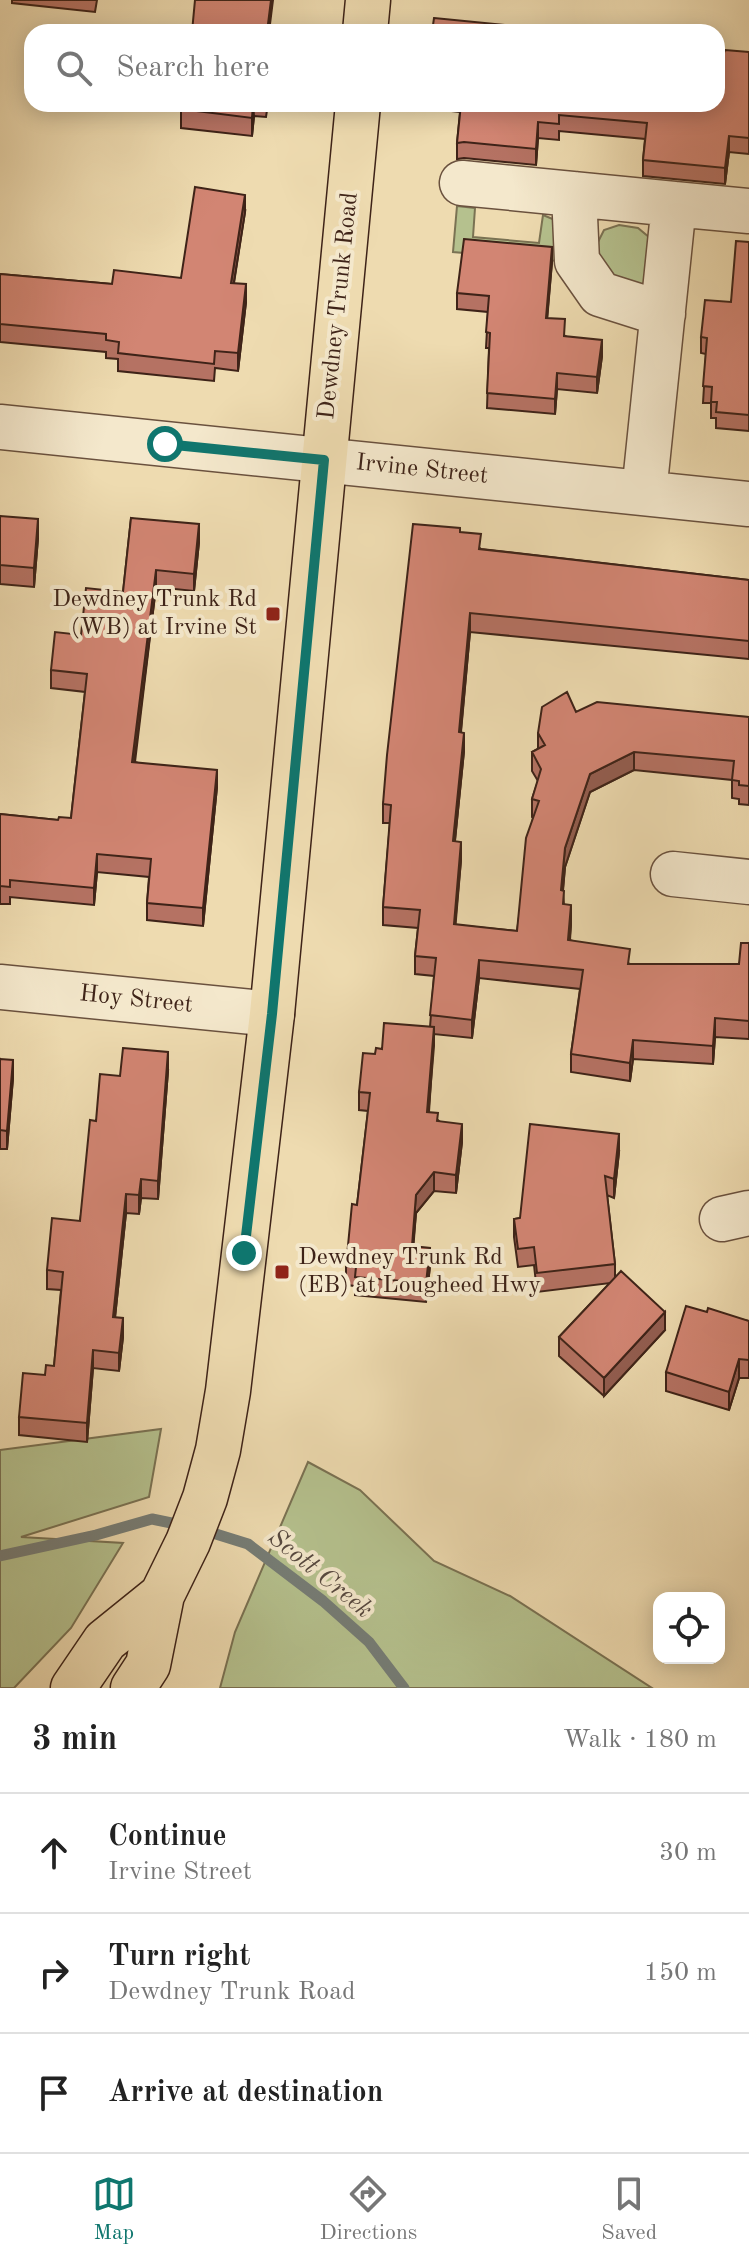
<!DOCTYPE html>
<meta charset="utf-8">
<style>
:root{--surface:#fff;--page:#f6f6f6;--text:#222;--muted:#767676;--line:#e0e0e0;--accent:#0f766e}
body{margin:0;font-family:"Old Standard TT",serif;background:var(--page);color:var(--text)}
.controls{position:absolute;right:24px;bottom:24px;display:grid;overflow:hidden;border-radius:16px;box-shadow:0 4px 20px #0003}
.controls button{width:72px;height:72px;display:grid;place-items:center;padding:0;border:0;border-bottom:2px solid var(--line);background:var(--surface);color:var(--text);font:40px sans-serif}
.stop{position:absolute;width:24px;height:24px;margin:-18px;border:6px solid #0f766e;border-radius:50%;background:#fff}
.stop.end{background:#0f766e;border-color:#fff;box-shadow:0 2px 8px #0008}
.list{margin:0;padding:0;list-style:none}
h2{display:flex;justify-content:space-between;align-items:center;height:104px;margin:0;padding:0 32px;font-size:34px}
h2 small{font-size:26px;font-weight:400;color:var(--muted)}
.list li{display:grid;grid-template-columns:52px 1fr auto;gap:24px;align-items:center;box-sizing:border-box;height:120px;padding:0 32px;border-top:2px solid var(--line)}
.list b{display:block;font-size:30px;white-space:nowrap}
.list p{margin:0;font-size:26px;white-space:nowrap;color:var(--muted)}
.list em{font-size:26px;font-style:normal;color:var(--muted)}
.icon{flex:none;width:44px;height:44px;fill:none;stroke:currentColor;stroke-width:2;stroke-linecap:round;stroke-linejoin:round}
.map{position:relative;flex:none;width:749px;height:1688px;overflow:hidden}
.search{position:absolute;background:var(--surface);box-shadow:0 4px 20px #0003;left:24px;right:24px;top:24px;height:88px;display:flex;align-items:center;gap:20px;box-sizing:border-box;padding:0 28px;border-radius:24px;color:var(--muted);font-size:30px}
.sheet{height:464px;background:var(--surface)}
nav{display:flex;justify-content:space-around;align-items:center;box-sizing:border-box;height:112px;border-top:2px solid var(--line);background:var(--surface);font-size:22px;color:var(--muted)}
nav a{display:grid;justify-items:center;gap:4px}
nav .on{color:var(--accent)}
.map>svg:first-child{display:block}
.green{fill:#b5c18e;stroke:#7a7253;stroke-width:2}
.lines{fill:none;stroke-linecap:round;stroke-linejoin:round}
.stream{stroke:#767d76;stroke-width:11}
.minor-casing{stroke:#6a513e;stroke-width:47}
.major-casing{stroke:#3e2318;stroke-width:47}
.minor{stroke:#f4e8cc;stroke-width:44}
.major{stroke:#eedbb0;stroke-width:44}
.wall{fill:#b57263;stroke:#3e2318;stroke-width:2}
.shaded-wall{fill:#935d50;stroke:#3e2318;stroke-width:2}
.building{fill:#d28573;stroke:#3e2318;stroke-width:2}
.route{stroke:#0f766e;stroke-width:10}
.poi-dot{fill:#8f2418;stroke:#f4e8cc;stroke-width:3}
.labels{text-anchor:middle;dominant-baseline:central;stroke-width:8;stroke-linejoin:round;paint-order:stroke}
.street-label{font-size:24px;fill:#3e2318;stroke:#f4e8cc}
.poi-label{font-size:24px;fill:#3e2318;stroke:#f4e8cc;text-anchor:end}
.water-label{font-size:26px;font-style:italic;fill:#56483f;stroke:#f4e8cc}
</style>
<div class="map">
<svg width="749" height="1688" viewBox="0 0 749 1688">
<rect width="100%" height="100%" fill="#eedbb0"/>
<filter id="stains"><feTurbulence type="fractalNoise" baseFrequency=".0025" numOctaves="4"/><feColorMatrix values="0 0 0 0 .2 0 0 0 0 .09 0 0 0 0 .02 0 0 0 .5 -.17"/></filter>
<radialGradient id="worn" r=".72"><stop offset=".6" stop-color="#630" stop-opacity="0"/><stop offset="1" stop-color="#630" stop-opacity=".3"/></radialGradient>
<path class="green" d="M 457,206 L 475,208 L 473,237 L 539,243 L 543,215 L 555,220 L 558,261 L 453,252 Z
M 619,225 L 638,228 L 650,238 L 647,277 L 641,289 L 603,287 L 596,246 L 604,230 Z
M 161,1429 L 149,1497 L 21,1537 L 123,1543 L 71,1628 L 14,1688 L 0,1688 L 0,1450 Z
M 308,1462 L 360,1490 L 434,1561 L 510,1596 L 652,1688 L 220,1688 L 235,1632 Z"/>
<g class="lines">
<path class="stream" d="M 203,1530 L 248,1544 L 323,1601 L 369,1642 L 404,1688
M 0,1556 L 96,1535 L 152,1519 L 186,1526"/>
<defs>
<path id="minor" d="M 462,183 L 674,204 L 644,493
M 574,194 L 577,261 L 600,294 L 663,314
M 674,204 L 749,211
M 0,427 L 749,504
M 673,874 L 749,882
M 0,987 L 272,1014
M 722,1219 L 749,1213"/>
<path id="major" d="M 365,32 L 368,0
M 73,1688 L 105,1641 L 162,1595
M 133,1688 L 148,1665 L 162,1595 L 188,1542 L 205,1498 L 218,1450 L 228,1391 L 272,1014 L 358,104"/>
</defs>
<use href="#minor" class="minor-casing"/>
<use href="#major" class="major-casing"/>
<use href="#minor" class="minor"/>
<use href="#major" class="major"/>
</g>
<path class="wall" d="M 12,0 L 97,0 L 95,12 L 12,3 Z
M 749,52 L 749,154 L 729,152 L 725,184 L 643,176 L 643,160 L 645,139 L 559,131 L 559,140 L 538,138 L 536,165 L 464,158 L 457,159 L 457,143 L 460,112 L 426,108 L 426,104 L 717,104 L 724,53 Z
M 181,104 L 268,104 L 266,117 L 254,116 L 252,136 L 181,128 Z
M 245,212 L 234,283 L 246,302 L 238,371 L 215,368 L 214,381 L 118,371 L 118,359 L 106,358 L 106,352 L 0,342 L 0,274 L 112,284 L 181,278 Z
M 749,242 L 749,431 L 716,428 L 716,418 L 711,418 L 711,403 L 703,403 L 706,354 L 701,353 L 701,337 L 731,302 Z
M 552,262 L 547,318 L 565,336 L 602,356 L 597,393 L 557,389 L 555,414 L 487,408 L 489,348 L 486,348 L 488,312 L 457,309 L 457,293 Z
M 0,516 L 38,538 L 34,587 L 0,584 Z
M 131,518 L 199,542 L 194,591 L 156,587 L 135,762 L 217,787 L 203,926 L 147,920 L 147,903 L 149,877 L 97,872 L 94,905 L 10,897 L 10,904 L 0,904 L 0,814 L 58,820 L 71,818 L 85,692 L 51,688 L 51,670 L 81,635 L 123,592 Z
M 460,532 L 481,549 L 749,580 L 749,659 L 470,632 L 461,732 L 464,751 L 455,841 L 461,860 L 455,925 L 517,931 L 533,818 L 532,817 L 532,799 L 538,781 L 532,771 L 532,752 L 538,749 L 538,733 L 576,712 L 749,717 L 749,805 L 739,804 L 739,799 L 732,798 L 732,780 L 634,770 L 590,792 L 565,867 L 563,891 L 564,905 L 571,924 L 570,940 L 630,964 L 739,964 L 749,943 L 749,1039 L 715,1037 L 713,1064 L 633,1059 L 630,1081 L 571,1072 L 571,1054 L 580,989 L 479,978 L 472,1038 L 434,1034 L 429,1112 L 462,1142 L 456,1193 L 434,1191 L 416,1213 L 413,1246 L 430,1266 L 426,1302 L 355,1295 L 355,1286 L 346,1285 L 346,1266 L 357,1205 L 368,1111 L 359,1110 L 359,1092 L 375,1054 L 382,1049 L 430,1027 L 434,976 L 415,974 L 415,956 L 418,928 L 383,925 L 383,907 L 390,823 L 383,823 L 383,804 Z
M 0,1059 L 13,1078 L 7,1149 L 0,1149 Z
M 168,1071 L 158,1199 L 141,1198 L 139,1214 L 126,1213 L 115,1318 L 123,1337 L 119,1371 L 93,1368 L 87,1442 L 19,1435 L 19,1417 L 45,1375 L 54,1366 L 61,1290 L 47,1289 L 47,1270 L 80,1221 L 96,1121 Z
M 619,1152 L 614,1198 L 607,1195 L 615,1264 L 615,1278 L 665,1330 L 604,1396 L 559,1356 L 559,1337 L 610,1283 L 537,1292 L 534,1265 L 518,1267 L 514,1237 L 514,1219 L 520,1218 Z
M 707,1312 L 749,1321 L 749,1378 L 739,1378 L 729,1410 L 666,1391 L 666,1372 Z"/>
<path class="shaded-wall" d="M 271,0 L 273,0 L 269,32 L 267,32 Z
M 253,104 L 254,116 L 252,136 L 252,118 Z
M 538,122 L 538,138 L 536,165 L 536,149 Z
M 729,136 L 729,152 L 725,184 L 725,168 Z
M 245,195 L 245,212 L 231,300 L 231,283 Z
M 552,247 L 552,262 L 546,333 L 546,318 Z
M 246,284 L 246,302 L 238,371 L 238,353 Z
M 602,340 L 602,356 L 597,393 L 597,377 Z
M 557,373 L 557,389 L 555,414 L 555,399 Z
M 38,519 L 38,538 L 34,587 L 34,568 Z
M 199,524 L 199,542 L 194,591 L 194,574 Z
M 156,570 L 156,587 L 132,779 L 132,762 Z
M 470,613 L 470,632 L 459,751 L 459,732 Z
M 464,733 L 464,751 L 453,859 L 453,841 Z
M 634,752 L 634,770 L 590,792 L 565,867 L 561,909 L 561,890 L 565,848 L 590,774 Z
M 217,770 L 217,787 L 203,926 L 203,908 Z
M 461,842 L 461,860 L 454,943 L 454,924 Z
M 97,854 L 97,872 L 94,905 L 94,888 Z
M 571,905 L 571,924 L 568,958 L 568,940 Z
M 479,960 L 479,978 L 472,1038 L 472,1020 Z
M 715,1018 L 715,1037 L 713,1064 L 713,1046 Z
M 434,1027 L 434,1046 L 427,1130 L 427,1112 Z
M 633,1040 L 633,1059 L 630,1081 L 630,1063 Z
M 168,1052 L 168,1071 L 158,1199 L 158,1181 Z
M 13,1060 L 13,1078 L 7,1149 L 7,1131 Z
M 462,1124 L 462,1142 L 456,1193 L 456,1175 Z
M 619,1134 L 619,1152 L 614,1198 L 614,1179 Z
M 434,1172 L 434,1191 L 416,1213 L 412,1264 L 412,1246 L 416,1195 Z
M 141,1179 L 141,1198 L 139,1214 L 139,1195 Z
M 126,1194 L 126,1213 L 113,1336 L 113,1317 Z
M 430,1248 L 430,1266 L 426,1302 L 426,1283 Z
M 665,1312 L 665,1330 L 604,1396 L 604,1378 Z
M 123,1318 L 123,1337 L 119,1371 L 119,1353 Z
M 93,1350 L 93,1368 L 87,1442 L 87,1423 Z
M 739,1359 L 739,1378 L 729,1410 L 729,1392 Z"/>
<path class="building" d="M 195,0 L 271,0 L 267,32 L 192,32 Z
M 434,18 L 515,26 L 515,32 L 432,32 Z
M 725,50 L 749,52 L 749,138 L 729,136 L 725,168 L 643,160 L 647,123 L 559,115 L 559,124 L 538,122 L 536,149 L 464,142 L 457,143 L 461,104 L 717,104 L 717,52 L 724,53 Z
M 181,104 L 253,104 L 252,118 L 181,109 Z
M 195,187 L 245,195 L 231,283 L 246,284 L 238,353 L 215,351 L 214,364 L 118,353 L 119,342 L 106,340 L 106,334 L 0,324 L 0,274 L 112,284 L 114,270 L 181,278 Z
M 464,239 L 552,247 L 546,318 L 565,319 L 564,336 L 602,340 L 597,377 L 557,373 L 555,399 L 487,393 L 490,333 L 486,332 L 489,296 L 457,293 Z
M 736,241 L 749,242 L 749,415 L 716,412 L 717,402 L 711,402 L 712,387 L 703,386 L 707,338 L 701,337 L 705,300 L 731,302 Z
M 0,516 L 38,519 L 34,568 L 0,565 Z
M 131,518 L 199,524 L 194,574 L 156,570 L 132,762 L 217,770 L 203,908 L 147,903 L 151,859 L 97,854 L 94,888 L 10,880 L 10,887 L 0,886 L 0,814 L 58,820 L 59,817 L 71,818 L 87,674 L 51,670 L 55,632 L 81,635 L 86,588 L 123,592 Z
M 413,524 L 460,528 L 460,532 L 481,534 L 479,549 L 749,580 L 749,641 L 470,613 L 459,732 L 464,733 L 453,841 L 461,842 L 454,924 L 517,931 L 526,838 L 539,801 L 532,799 L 541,769 L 532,752 L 545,745 L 538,733 L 542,707 L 567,692 L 576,712 L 597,702 L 749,717 L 749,786 L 739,785 L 739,781 L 732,780 L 734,761 L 634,752 L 590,774 L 565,848 L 561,890 L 564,891 L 563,904 L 571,905 L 568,940 L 630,949 L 628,964 L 739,964 L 741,943 L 749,943 L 749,1021 L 715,1018 L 713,1046 L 633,1040 L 630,1063 L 571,1054 L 583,970 L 479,960 L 472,1020 L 430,1015 L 436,958 L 415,956 L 420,910 L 383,907 L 391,805 L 383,804 L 387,755 Z
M 384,1023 L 434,1027 L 427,1112 L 438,1113 L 437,1121 L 462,1124 L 456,1175 L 434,1172 L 416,1195 L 412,1246 L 430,1248 L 426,1283 L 355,1277 L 356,1267 L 346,1266 L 352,1204 L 357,1205 L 370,1093 L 359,1092 L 363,1053 L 375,1054 L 376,1048 L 382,1049 Z
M 123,1048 L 168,1052 L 158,1181 L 141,1179 L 139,1195 L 126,1194 L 113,1317 L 123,1318 L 119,1353 L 93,1350 L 87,1423 L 19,1417 L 23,1373 L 45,1375 L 46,1365 L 54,1366 L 63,1272 L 47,1270 L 52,1218 L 80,1221 L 90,1120 L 96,1121 L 100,1074 L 120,1076 Z
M 0,1059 L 13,1060 L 7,1131 L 0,1130 Z
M 530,1124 L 619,1134 L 614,1179 L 605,1176 L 615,1264 L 537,1273 L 534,1247 L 518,1249 L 514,1219 L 520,1218 Z
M 621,1271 L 665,1312 L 604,1378 L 559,1337 Z
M 686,1306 L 707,1312 L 708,1308 L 749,1321 L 749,1360 L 739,1359 L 729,1392 L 666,1372 Z"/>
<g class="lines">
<path class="route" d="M 165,444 L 324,460 L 272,1014 L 244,1253"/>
</g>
<g class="poi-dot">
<rect x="265" y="606" width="16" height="16" rx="4"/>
<rect x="274" y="1264" width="16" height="16" rx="4"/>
</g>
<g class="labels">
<g class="street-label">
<text transform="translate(339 306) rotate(-84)">Dewdney Trunk Road</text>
<text transform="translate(422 470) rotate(6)">Irvine Street</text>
<text transform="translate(136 1000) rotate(6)">Hoy Street</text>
</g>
<g class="poi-label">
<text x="257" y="600">Dewdney Trunk Rd<tspan x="257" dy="28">(WB) at Irvine St</tspan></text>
<text x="298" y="1258" text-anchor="start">Dewdney Trunk Rd<tspan x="298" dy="28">(EB) at Lougheed Hwy</tspan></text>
</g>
<g class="water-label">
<text transform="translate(320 1574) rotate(39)">Scott Creek</text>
</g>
</g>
<rect width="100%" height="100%" filter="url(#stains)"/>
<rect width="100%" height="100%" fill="url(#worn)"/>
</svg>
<div class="controls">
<button><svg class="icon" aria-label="locate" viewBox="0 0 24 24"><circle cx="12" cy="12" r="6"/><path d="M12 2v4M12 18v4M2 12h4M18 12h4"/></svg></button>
</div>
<div class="stop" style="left:165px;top:444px"></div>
<div class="stop end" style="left:244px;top:1253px"></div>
<div class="search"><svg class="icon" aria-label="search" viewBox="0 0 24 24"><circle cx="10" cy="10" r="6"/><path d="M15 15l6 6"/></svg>Search here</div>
</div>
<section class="sheet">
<h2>3 min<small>Walk · 180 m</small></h2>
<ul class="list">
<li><svg class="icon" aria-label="ahead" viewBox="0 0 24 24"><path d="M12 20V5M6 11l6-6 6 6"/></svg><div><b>Continue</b><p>Irvine Street</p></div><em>30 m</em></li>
<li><svg class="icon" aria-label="right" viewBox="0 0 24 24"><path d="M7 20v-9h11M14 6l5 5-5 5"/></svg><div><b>Turn right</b><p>Dewdney Trunk Road</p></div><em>150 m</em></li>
<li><svg class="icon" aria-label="arrive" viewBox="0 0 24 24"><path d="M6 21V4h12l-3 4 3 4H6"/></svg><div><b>Arrive at destination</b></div></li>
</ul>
</section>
<nav>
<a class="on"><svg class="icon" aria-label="map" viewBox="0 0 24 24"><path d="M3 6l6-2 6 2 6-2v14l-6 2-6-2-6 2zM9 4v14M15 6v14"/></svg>Map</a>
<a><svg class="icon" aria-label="directions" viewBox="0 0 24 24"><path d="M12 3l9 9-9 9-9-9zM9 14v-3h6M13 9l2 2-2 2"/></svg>Directions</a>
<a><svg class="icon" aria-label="saved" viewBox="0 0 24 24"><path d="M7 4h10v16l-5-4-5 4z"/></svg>Saved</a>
</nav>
